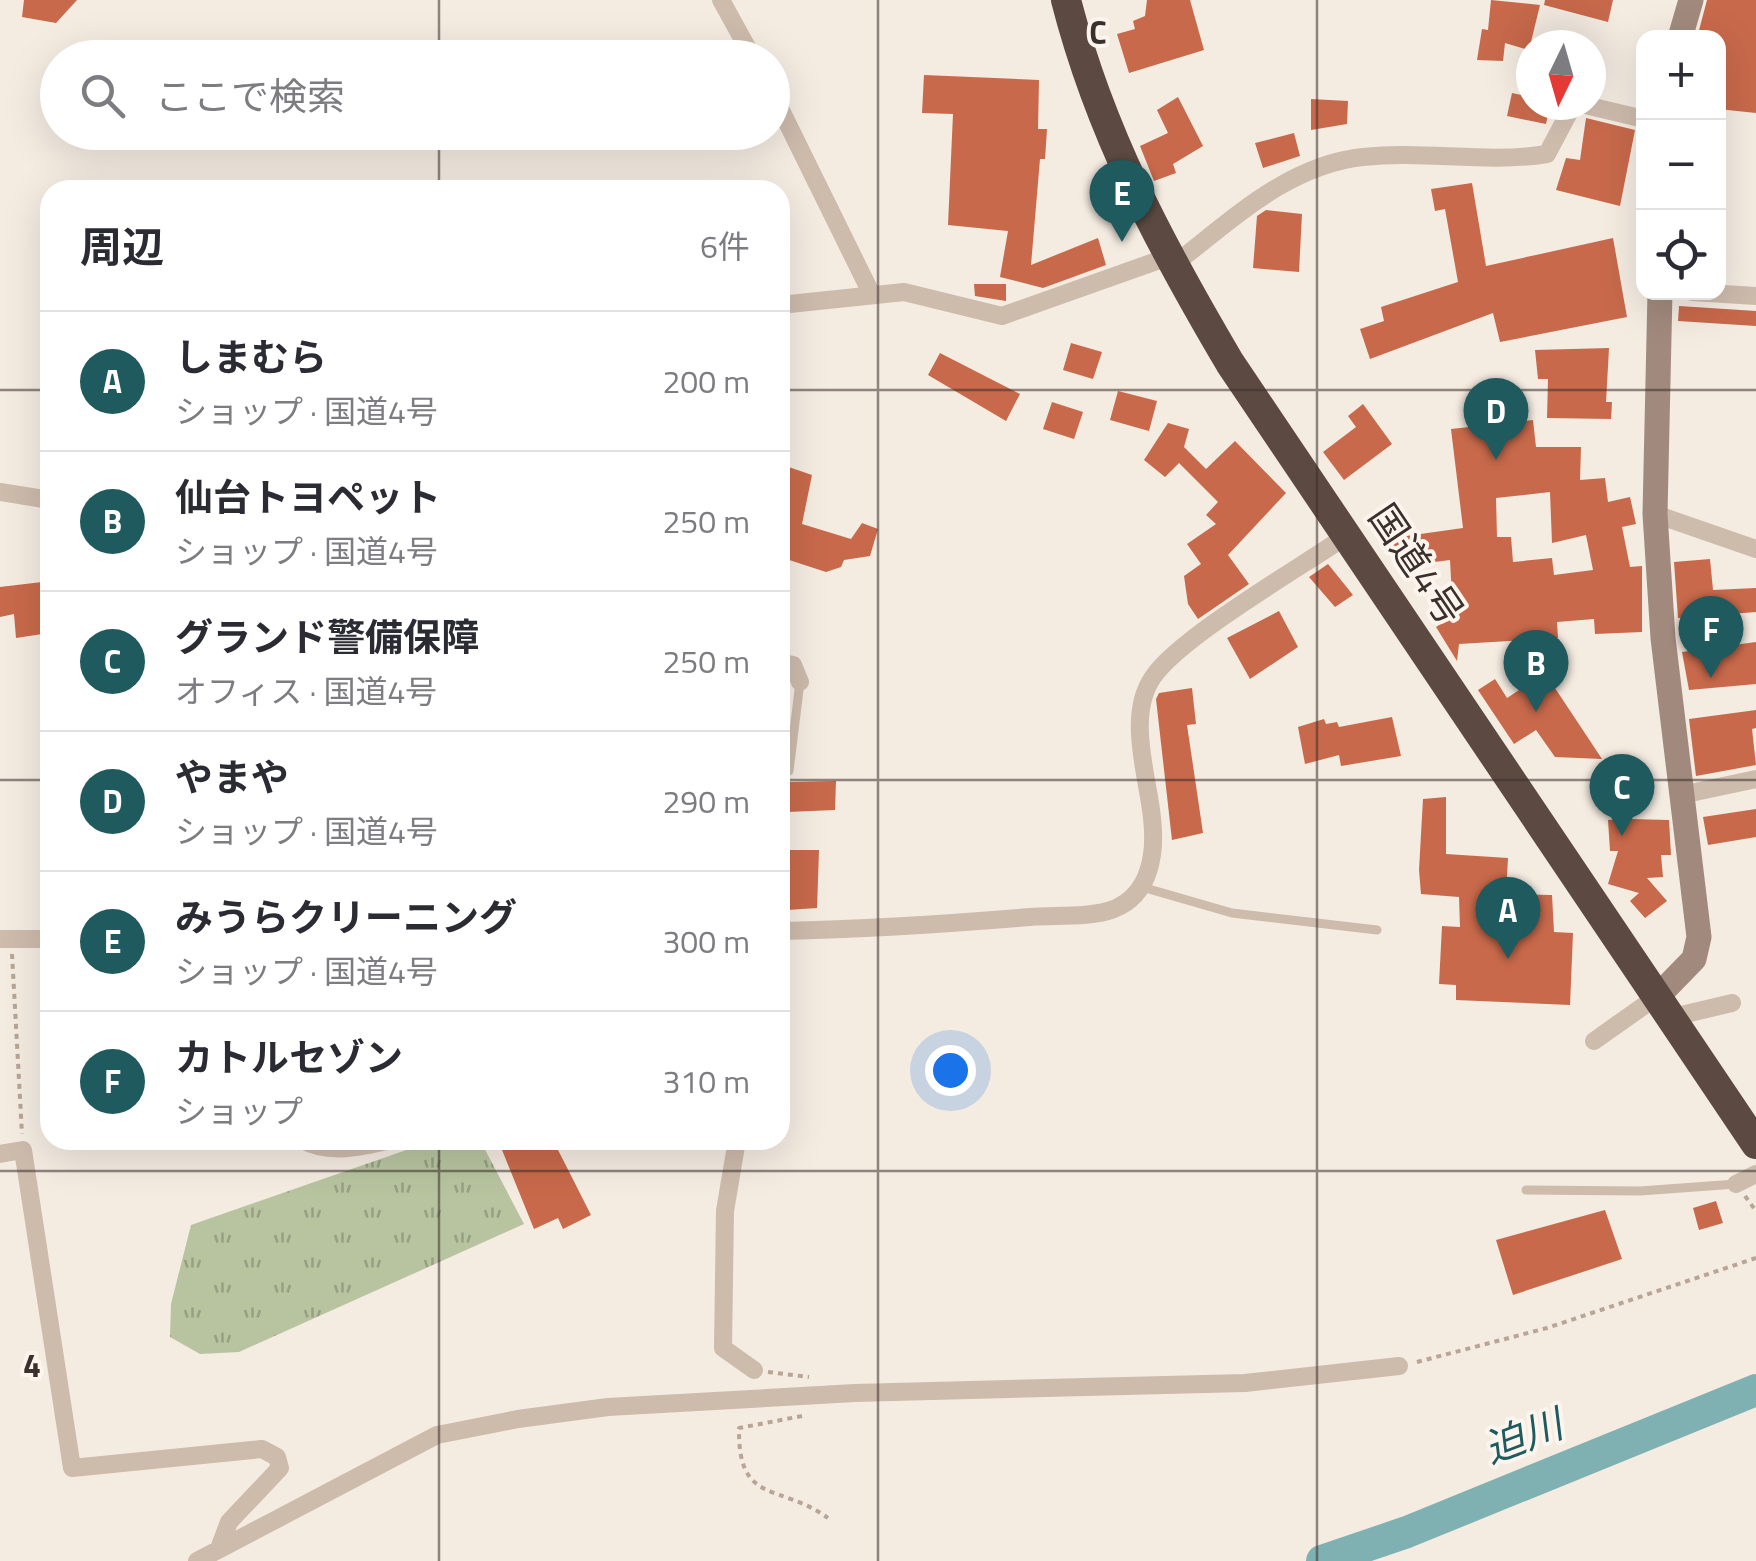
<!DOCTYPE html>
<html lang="ja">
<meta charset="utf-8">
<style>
:root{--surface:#fff;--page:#f7f7f7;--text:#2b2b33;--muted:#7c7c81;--line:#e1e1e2;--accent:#1f5a5e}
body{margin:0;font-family:"Titillium Web","Noto Sans JP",sans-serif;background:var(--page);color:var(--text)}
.controls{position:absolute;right:30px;top:30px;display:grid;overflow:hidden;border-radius:20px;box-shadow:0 10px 40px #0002}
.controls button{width:90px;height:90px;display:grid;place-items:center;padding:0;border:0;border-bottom:2px solid var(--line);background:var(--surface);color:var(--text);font:50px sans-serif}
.compass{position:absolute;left:1516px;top:30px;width:90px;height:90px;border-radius:50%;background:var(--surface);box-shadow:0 10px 40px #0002;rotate:185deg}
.you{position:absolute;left:950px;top:1070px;width:35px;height:35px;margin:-25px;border:8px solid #fff;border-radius:50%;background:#1a73e8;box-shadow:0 0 0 15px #1a73e833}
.badge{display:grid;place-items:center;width:65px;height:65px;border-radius:50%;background:var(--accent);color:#fff;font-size:32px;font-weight:700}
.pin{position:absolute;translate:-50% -82px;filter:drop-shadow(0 2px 5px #0008)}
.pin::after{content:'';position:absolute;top:52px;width:35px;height:30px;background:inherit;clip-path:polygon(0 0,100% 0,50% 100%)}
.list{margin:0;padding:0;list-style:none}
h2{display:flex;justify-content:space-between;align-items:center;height:130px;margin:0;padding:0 40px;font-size:42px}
h2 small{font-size:32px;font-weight:400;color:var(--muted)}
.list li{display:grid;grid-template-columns:65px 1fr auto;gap:30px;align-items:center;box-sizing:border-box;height:140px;padding:0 40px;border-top:2px solid var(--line)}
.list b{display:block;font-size:38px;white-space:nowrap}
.list p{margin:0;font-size:32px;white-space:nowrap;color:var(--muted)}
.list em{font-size:32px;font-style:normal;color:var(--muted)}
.icon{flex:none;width:55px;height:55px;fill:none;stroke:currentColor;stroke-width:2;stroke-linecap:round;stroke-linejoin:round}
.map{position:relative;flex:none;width:1756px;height:1561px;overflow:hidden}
.search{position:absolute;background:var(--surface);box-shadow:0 10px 40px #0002;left:40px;top:40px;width:750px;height:110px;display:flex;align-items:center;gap:25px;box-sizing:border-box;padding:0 35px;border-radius:55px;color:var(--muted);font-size:38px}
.panel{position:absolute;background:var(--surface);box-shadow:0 10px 40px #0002;left:40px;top:180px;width:750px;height:970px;border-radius:30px}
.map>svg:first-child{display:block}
.grass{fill:url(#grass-tufts)}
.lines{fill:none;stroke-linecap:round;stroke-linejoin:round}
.river{stroke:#7fb0b2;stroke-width:32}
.building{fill:#c8694b;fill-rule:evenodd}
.path{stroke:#b9a596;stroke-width:4;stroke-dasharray:5 5;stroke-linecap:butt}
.lane{stroke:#cdbbac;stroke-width:9}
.street{stroke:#cdbbac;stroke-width:18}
.secondary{stroke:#a18a7d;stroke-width:25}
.highway{stroke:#5c4a42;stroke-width:30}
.grid{fill:none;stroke:#3b302b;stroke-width:2.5;stroke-opacity:0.55}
.labels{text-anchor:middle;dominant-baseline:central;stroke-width:8;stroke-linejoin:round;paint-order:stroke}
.street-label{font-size:38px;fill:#3b302b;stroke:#fbf5ee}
.water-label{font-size:40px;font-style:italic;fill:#1f5a5e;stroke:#fbf5ee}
.grid-label{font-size:32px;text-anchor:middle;font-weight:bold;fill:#3b302b;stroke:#fbf5ee;stroke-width:8;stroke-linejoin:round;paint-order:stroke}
</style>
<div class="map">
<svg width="1756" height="1561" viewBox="0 0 1756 1561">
<defs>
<pattern id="grass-tufts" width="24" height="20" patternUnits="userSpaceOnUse" patternTransform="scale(2.5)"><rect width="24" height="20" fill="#b8c4a0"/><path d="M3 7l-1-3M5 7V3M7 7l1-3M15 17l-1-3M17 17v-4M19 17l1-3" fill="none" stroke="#97a083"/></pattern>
</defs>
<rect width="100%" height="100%" fill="#f4ebe1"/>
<path class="grass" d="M 435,1140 L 480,1140 L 524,1224 L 239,1352 L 200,1354 L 170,1337 L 171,1304 L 191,1225 Z"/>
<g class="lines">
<path class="river" d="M 1322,1561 L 1407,1532 L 1756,1390"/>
</g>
<path class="building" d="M 24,0 L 77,0 L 56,23 L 22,17 Z
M 1147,0 L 1190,0 L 1204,50 L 1129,73 L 1117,34 L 1135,29 L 1133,21 L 1145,16 Z
M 1491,0 L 1540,5 L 1529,50 L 1505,43 L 1503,61 L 1477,60 L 1482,29 L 1488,30 Z
M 1545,0 L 1613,0 L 1608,22 L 1544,5 Z
M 1707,0 L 1756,0 L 1756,113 L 1718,109 L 1718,38 L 1697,38 Z
M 924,75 L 1039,80 L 1038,129 L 1047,129 L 1045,159 L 1040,159 L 1031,265 L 1098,238 L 1106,265 L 1043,288 L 1000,277 L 1008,231 L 948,225 L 953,114 L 922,113 Z
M 1512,93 L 1531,97 L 1531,105 L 1550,105 L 1546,124 L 1507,116 Z
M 1178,97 L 1203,146 L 1173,164 L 1176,173 L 1154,181 L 1140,146 L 1168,133 L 1157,110 Z
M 1311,99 L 1348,101 L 1347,124 L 1311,130 Z
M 1586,118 L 1635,130 L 1620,206 L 1556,190 L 1566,158 L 1580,160 Z
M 1294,133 L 1300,156 L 1263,168 L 1255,143 Z
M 1472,183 L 1486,266 L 1613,238 L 1627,317 L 1500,342 L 1493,313 L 1370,359 L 1360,329 L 1384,321 L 1381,307 L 1458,282 L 1445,209 L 1435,211 L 1431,189 Z
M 1266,210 L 1302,214 L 1299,272 L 1253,268 L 1257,216 Z
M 974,284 L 1006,284 L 1006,301 L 975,296 Z
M 1679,306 L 1756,311 L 1756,326 L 1678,321 Z
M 1071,343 L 1102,352 L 1093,379 L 1063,370 Z
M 1609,348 L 1606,402 L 1612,402 L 1611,419 L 1547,418 L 1548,379 L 1538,379 L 1535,350 Z
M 940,353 L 1020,394 L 1006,421 L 928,375 Z
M 1118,391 L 1157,401 L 1149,431 L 1110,420 Z
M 1052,402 L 1083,412 L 1074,439 L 1043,429 Z
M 1363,404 L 1392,444 L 1344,480 L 1323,452 L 1356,427 L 1348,416 Z
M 1533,420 L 1536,447 L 1581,447 L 1580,480 L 1605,478 L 1608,502 L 1630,497 L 1636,524 L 1622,527 L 1630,567 L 1642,566 L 1642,632 L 1595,634 L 1594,619 L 1557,622 L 1558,638 L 1459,644 L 1457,661 L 1436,627 L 1453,616 L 1450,560 L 1403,566 L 1385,539 L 1463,528 L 1451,429 ZM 1550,492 L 1552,543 L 1586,535 L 1593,570 L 1554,575 L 1552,558 L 1513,562 L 1511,537 L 1497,537 L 1496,498 Z
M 1168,423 L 1189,429 L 1184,447 L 1206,469 L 1235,441 L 1286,493 L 1228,555 L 1249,584 L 1198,619 L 1188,604 L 1184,576 L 1201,564 L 1187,544 L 1216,524 L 1206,515 L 1218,502 L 1179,463 L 1165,477 L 1144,460 Z
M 780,464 L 812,475 L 802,524 L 851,539 L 862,523 L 878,529 L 870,556 L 844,560 L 841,567 L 826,572 L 780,557 Z
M 1710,559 L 1713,590 L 1756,588 L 1756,612 L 1678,618 L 1674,562 Z
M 1328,564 L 1353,595 L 1335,607 L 1309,577 Z
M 42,582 L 49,633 L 16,638 L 14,614 L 0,617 L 0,587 Z
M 1279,611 L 1298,647 L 1250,679 L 1227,638 Z
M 1756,642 L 1756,684 L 1689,690 L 1682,652 Z
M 1545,673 L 1602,759 L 1555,757 L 1536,730 L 1514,744 L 1478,690 L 1495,679 L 1507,698 Z
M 1192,688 L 1196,724 L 1187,725 L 1203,833 L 1172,840 L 1156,699 L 1159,693 Z
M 1756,710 L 1756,728 L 1752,729 L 1756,765 L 1696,776 L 1689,719 Z
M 1392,717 L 1401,756 L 1341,766 L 1339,755 L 1305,764 L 1298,727 L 1324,719 L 1326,724 L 1337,722 L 1339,727 Z
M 836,781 L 835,810 L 787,812 L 785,782 Z
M 1446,797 L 1446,854 L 1508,858 L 1506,894 L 1552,895 L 1554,932 L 1573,933 L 1570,1005 L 1456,1000 L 1456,985 L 1439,984 L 1442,926 L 1460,927 L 1459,897 L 1421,894 L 1419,870 L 1423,799 Z
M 1756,809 L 1756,837 L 1708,845 L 1703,817 Z
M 1629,819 L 1669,820 L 1671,855 L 1661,855 L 1663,877 L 1647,878 L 1667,901 L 1645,918 L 1630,901 L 1639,893 L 1608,884 L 1618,851 L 1610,851 L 1608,820 Z
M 790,850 L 819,850 L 817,908 L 787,910 Z
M 498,1140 L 553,1140 L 591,1215 L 563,1229 L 558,1218 L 534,1229 Z
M 1716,1201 L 1723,1223 L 1699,1230 L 1693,1208 Z
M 1605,1210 L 1622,1259 L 1513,1295 L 1496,1240 Z"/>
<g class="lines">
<path class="path" d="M 12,954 L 22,1134
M 1745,1196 L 1756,1211
M 1417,1362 L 1547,1328 L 1756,1258
M 768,1372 L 809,1377
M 802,1416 L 739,1428 C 738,1506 778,1482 828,1518"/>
<path class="lane" d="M 789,771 L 800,682
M 1142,887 L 1232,913 L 1377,930
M 1526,1190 L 1640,1191 L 1736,1184"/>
<path class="street" d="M 721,0 L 753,58
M 772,92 L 872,295
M 1585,105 L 1644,119
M 1172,266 C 1231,221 1287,165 1363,157 C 1424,150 1485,164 1547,154 L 1573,105
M 1692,292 L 1756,296
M 780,305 L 904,292 L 1002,316 L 1168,257
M 0,492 L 50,500
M 1655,514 L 1756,549
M 780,662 L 793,665 L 800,682
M 1681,795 L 1756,779
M 780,931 C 864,929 947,924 1030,917 C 1056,915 1090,918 1114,909 C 1151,894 1156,852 1152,818 C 1148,776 1126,716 1153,677 C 1181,636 1303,566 1349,534
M 0,939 L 50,939
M 1673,1017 L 1732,1003
M 1594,1041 L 1659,995
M 302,1140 C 329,1155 362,1147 391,1140
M 737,1140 L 725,1211 L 723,1348 L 754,1370
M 0,1154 L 23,1150 L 72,1468 L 262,1449 L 277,1457 L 280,1468 L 229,1522 L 220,1546
M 1736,1184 L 1756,1174
M 197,1561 L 437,1435 L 518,1419 L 608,1407 L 855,1393 L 1245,1383 L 1399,1366"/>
<path class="secondary" d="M 1680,38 L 1691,0
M 1659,995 L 1694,959 L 1699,937 L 1663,638 L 1655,514 L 1660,292"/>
<path class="highway" d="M 1066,0 C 1100,133 1161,246 1230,363 L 1756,1144"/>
</g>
<path class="grid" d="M 439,0 L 439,58M 878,0 L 878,1561M 1317,0 L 1317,1561M 439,132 L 439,190M 0,390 L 50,390M 780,390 L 1756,390M 0,780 L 50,780M 780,780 L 1756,780M 439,1140 L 439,1561M 0,1171 L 1756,1171"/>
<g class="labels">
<g class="street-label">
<text transform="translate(1417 564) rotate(56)">国道4号</text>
</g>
<g class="water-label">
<text transform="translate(1523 1436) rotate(-21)">迫川</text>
</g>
</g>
<g class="grid-label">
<text x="1098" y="44">C</text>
<text x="32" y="1377">4</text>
</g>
</svg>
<div class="controls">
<button>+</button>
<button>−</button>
<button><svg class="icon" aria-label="locate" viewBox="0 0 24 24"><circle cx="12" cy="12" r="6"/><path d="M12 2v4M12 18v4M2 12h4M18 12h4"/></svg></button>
</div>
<svg class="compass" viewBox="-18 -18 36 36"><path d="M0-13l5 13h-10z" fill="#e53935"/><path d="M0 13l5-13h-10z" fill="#7c7c81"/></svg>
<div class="you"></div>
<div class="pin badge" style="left:1508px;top:959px">A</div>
<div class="pin badge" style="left:1536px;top:712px">B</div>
<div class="pin badge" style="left:1622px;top:836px">C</div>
<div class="pin badge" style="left:1496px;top:460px">D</div>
<div class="pin badge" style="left:1122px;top:242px">E</div>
<div class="pin badge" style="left:1711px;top:678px">F</div>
<div class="search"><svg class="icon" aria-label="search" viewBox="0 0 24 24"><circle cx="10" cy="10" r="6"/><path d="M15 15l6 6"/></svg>ここで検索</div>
<section class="panel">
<h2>周辺<small>6件</small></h2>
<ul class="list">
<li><span class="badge">A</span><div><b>しまむら</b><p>ショップ · 国道4号</p></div><em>200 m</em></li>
<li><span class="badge">B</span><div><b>仙台トヨペット</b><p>ショップ · 国道4号</p></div><em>250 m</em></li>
<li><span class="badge">C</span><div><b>グランド警備保障</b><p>オフィス · 国道4号</p></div><em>250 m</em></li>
<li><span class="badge">D</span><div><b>やまや</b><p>ショップ · 国道4号</p></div><em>290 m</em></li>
<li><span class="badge">E</span><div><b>みうらクリーニング</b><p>ショップ · 国道4号</p></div><em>300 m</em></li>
<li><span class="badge">F</span><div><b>カトルセゾン</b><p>ショップ</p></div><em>310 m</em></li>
</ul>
</section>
</div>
